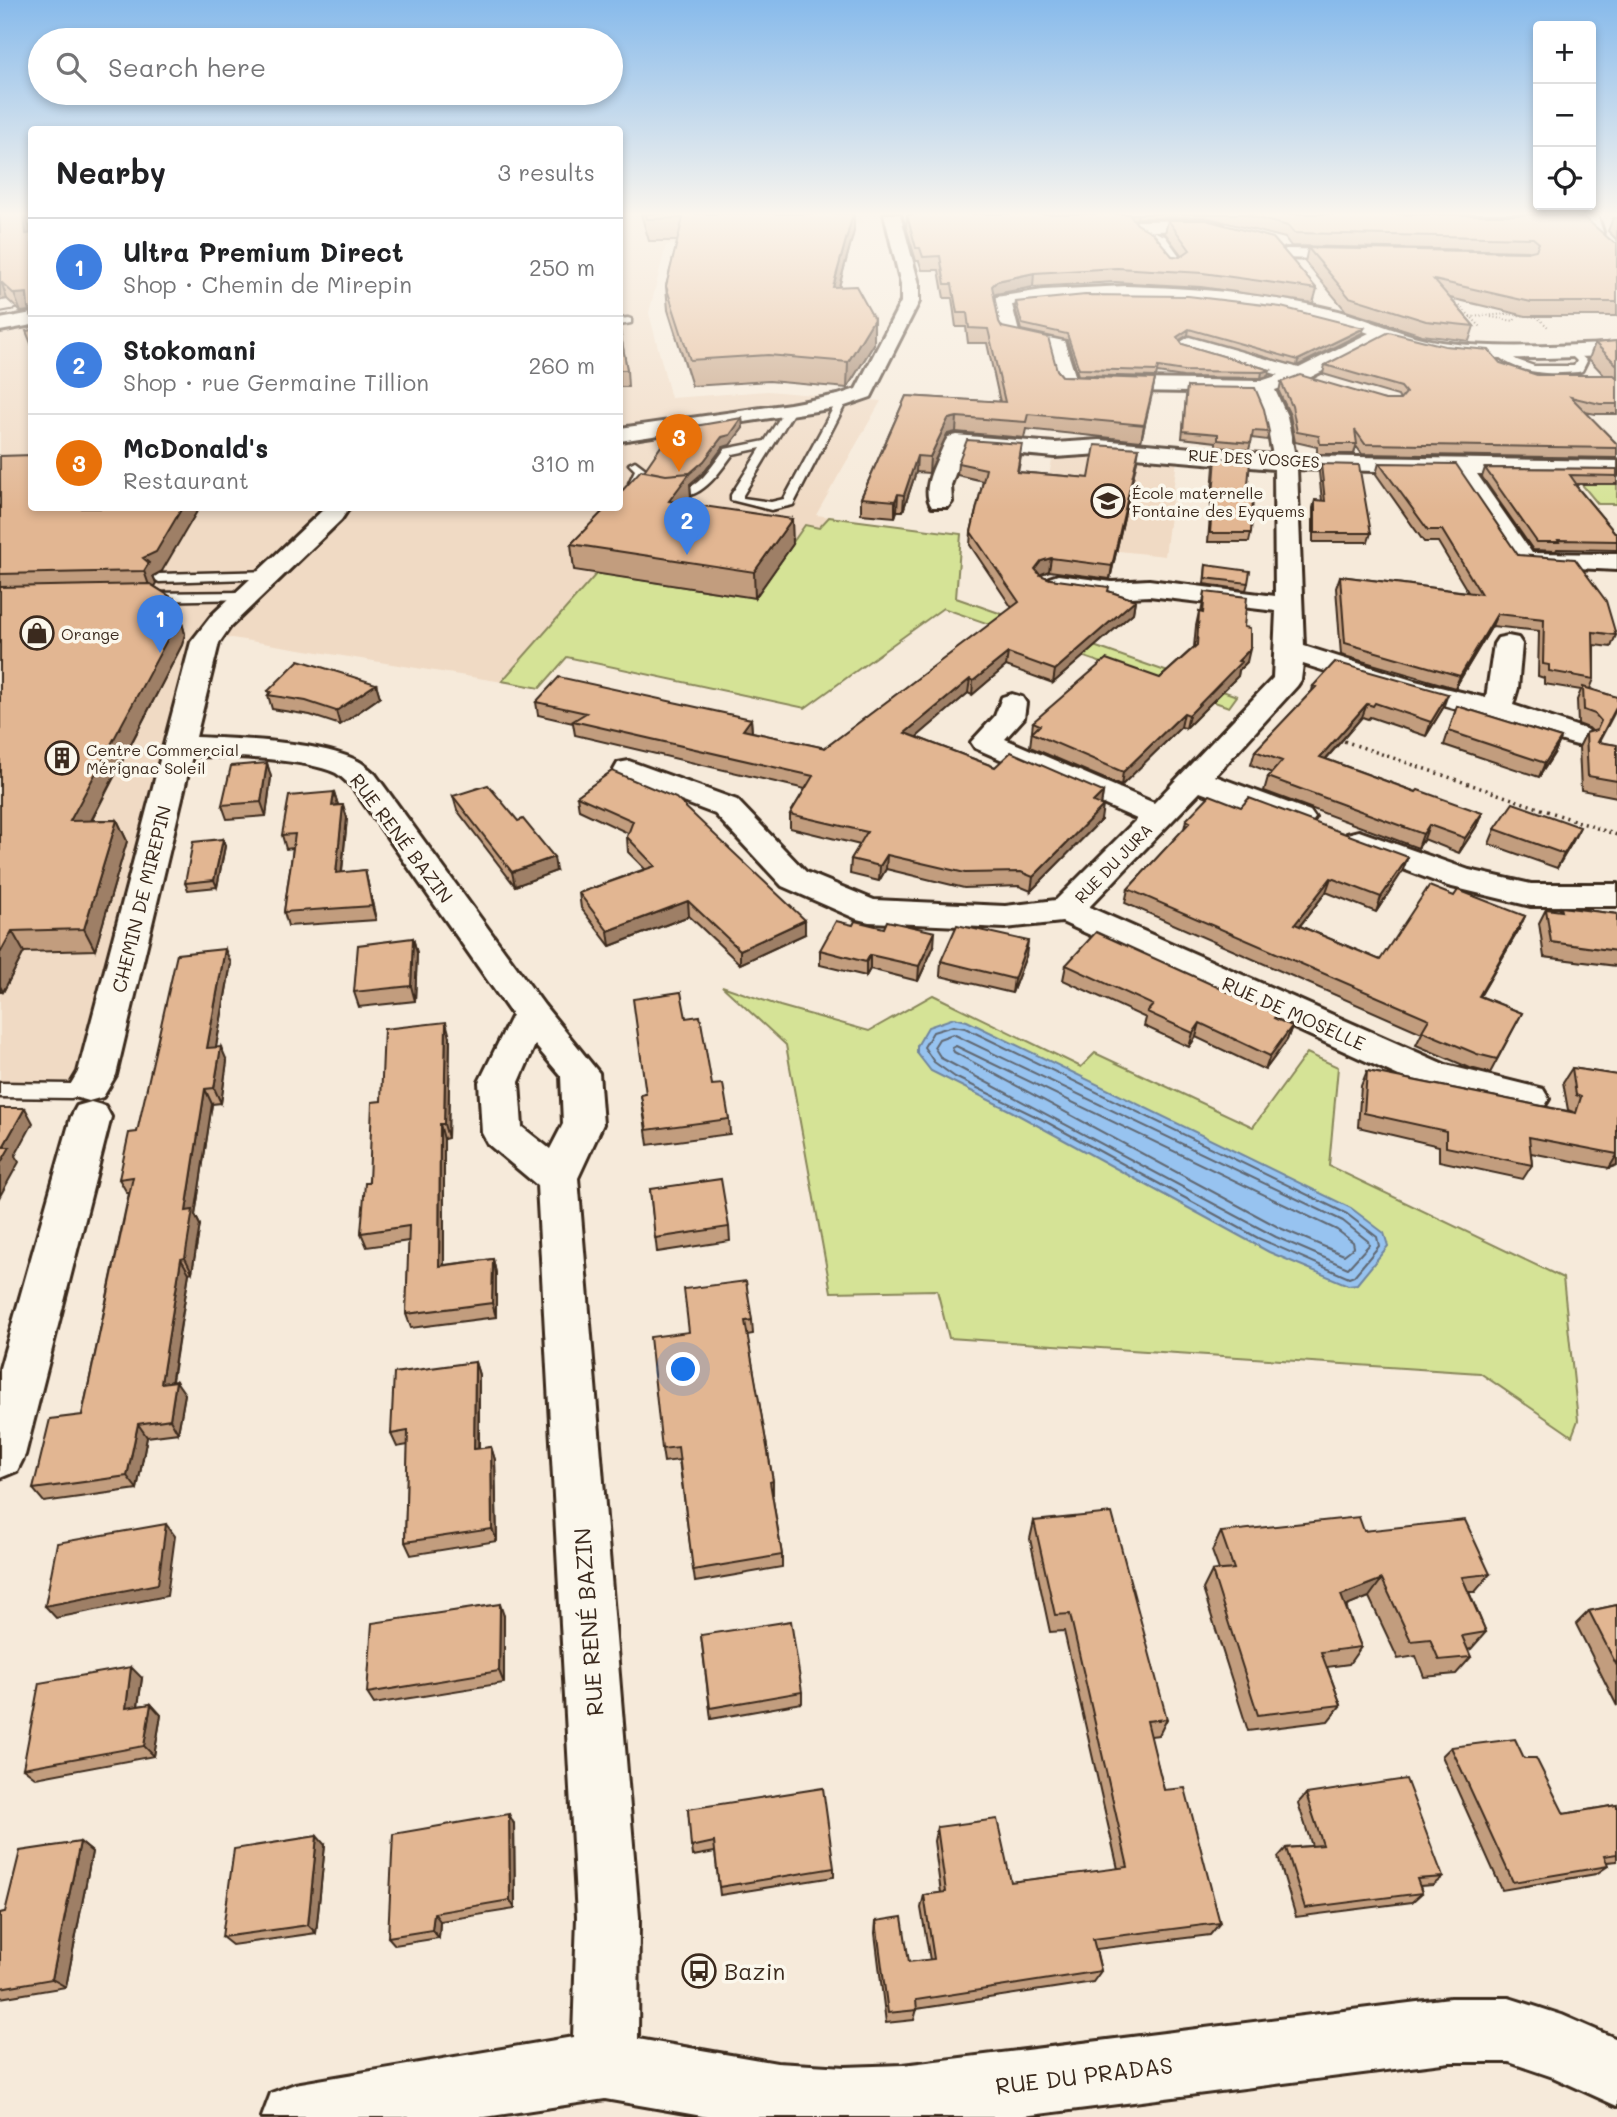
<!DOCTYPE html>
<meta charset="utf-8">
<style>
:root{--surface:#fff;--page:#f2f2f2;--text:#202124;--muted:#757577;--line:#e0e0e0;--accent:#db2777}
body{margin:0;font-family:Mali,sans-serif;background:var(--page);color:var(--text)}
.controls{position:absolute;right:21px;top:21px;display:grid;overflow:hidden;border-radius:7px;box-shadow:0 4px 10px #0003}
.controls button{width:63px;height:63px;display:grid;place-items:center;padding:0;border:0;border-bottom:2px solid var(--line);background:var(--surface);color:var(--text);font:35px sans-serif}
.you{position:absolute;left:684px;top:1370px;width:24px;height:24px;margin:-18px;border:5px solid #fff;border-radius:50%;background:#1a73e8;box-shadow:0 0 0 10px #1a73e833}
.badge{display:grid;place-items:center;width:46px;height:46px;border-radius:50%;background:var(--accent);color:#fff;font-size:23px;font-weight:700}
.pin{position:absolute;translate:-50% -58px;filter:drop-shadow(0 2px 4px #0008)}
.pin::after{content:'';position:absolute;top:37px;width:24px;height:21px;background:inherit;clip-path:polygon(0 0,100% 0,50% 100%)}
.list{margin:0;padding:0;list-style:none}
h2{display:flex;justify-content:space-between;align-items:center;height:91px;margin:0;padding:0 28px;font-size:30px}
h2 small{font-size:23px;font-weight:400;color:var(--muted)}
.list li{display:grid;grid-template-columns:46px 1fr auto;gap:21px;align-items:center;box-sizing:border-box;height:98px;padding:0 28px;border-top:2px solid var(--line)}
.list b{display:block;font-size:26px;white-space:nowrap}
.list p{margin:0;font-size:23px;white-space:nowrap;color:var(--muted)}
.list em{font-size:23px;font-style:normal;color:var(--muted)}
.icon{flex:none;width:38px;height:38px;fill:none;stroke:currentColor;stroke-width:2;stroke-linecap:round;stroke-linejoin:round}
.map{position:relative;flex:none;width:1617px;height:2117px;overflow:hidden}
.search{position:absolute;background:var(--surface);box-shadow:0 4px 10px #0003;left:28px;top:28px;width:595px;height:77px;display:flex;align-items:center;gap:18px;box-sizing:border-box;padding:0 24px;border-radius:38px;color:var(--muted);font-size:26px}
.panel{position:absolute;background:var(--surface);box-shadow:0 4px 10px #0003;left:28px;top:126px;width:595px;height:385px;border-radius:7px}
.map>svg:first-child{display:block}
.built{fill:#f0dac4}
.green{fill:#d5e396;stroke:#88865a;stroke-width:2}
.water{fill:#97c3f0;stroke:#72869c;stroke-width:2}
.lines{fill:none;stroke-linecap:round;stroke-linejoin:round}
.shore{stroke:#606772;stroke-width:2}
.lane-casing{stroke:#3b2a1e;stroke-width:5}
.street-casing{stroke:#3b2a1e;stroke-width:6}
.secondary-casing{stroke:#3b2a1e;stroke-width:6}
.path-far1{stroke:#3b2a1e;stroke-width:2;stroke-dasharray:1 2.5;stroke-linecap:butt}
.path{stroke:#3b2a1e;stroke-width:3.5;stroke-dasharray:2 4.5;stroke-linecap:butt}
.lane{fill:#fbf7ec;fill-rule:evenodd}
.street{fill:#fbf7ec;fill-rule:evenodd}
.secondary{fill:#fbf7ec;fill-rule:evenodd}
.tram{stroke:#3b2a1e;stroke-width:2}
.wall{fill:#c29d7e;stroke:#3b2a1e;stroke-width:2}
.shaded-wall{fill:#9e7f66;stroke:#3b2a1e;stroke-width:2}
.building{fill:#e2b692;stroke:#3b2a1e;stroke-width:2}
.labels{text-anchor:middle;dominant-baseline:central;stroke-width:7;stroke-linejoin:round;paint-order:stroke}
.far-street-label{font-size:16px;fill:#3b2a1e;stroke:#fbf7ec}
.far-poi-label{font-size:16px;fill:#3b2a1e;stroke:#fbf7ec;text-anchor:start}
.street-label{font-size:19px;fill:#3b2a1e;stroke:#fbf7ec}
.near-street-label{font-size:23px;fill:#3b2a1e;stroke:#fbf7ec}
.near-poi-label{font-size:23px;fill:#3b2a1e;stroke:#fbf7ec;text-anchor:start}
</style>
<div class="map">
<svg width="1617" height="2117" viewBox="0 0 1617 2117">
<rect width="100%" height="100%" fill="#f6eada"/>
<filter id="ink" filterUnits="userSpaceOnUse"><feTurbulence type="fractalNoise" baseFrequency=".0143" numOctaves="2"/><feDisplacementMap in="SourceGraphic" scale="14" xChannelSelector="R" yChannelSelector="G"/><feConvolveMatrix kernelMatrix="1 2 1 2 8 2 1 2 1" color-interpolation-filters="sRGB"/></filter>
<g filter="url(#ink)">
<path class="built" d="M 620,214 L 861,214 L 864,223 L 817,224 L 760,244 L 666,245 L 649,313 L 671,398 L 768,391 L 881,401 L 816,515 L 961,534 L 805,708 L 567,657 L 540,688 L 232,638 L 191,642 L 75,1082 L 0,1081 L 0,334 L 31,328 L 32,508 L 620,508 Z
M 1096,453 L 1177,460 L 1165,556 L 1036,542 L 1053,455 Z"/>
<path class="green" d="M 1617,474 L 1617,504 L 1598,504 L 1574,475 Z
M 829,517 L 961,534 L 956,598 L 1237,696 L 1229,707 L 943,608 L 805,708 L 567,657 L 540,688 L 502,681 L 597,573 L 754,598 L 805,525 L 819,528 Z
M 722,986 L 780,1006 L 869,1031 L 933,995 L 1081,1067 L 1095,1053 L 1253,1127 L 1307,1053 L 1338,1067 L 1329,1166 L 1563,1278 L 1578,1420 L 1572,1436 L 1480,1373 L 949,1338 L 937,1290 L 831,1292 L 786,1045 Z"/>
<path class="water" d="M 954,1018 L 967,1021 L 1351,1208 L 1384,1233 L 1388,1246 L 1357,1284 L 1348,1285 L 1269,1252 L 1011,1111 L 931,1071 L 917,1053 L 917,1046 L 928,1027 Z"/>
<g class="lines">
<path class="shore" d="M 953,1026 L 965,1028 L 1347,1214 L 1377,1237 L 1379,1246 L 1354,1276 L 1349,1278 L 1258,1238 L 1041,1119 L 955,1077 L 934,1062 L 924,1047 L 933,1032 Z
M 953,1034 L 1343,1221 L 1368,1241 L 1369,1245 L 1348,1268 L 1276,1237 L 941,1058 L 934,1047 L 939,1039 Z
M 956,1046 L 1337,1230 L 1353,1242 L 1354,1247 L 1344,1255 L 1280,1228 L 954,1052 L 952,1048 Z"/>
<defs>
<path id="lane" d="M 628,318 L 631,319 L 631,323 L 620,325 L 620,319 Z
M 1496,347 L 1517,360 L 1534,366 L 1574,366 L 1577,361 L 1566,350 L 1571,347 L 1587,361 L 1582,371 L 1578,372 C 1547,375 1514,374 1491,350 Z
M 842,398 L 847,401 L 793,505 L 771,510 L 731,500 L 731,495 L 761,448 L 733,454 C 710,485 696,506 653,494 C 645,492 635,490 629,483 L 635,470 L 629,464 L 635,461 L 647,470 L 641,483 C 691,499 696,488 725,449 L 765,441 L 786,408 L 790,407 L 795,410 L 743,495 L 743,498 L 771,502 L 784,499 L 837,401 Z
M 270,571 L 276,575 L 275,578 L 159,582 L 153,578 L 159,574 Z
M 248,592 L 253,593 L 253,599 L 145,601 L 138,597 L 145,593 Z
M 89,1080 L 96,1082 L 99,1087 L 96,1092 L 71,1098 L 0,1097 L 0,1083 L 71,1084 Z"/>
<path id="street" d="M 884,214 L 900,214 L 919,284 L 919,302 L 871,397 L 842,407 L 620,441 L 620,428 L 790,404 L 838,395 L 856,389 L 901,302 L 901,284 Z
M 1205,220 L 1223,225 L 1225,228 L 1217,233 L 1205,230 L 1152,231 L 1165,236 L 1181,258 L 1172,263 L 1166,262 L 1153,244 L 1136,235 L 1129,226 L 1137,221 Z
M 1286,249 L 1357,250 L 1365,255 L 1357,260 L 1280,258 L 1278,254 Z
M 1126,286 C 1198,288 1269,294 1338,311 C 1373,320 1405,337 1441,342 C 1499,350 1559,345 1617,344 L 1617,356 C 1540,357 1460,366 1386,339 L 1307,379 L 1275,390 L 1287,416 L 1295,456 L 1617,461 L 1617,475 L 1477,474 L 1532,553 L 1617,554 L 1617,570 L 1516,565 L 1454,473 L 1297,469 L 1304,646 L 1415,681 L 1486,698 L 1494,644 L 1498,638 L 1508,636 L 1518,638 L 1522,644 L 1518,688 L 1513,705 L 1588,730 L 1592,736 L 1588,742 L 1577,745 L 1566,742 C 1479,713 1390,692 1303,664 L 1301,680 L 1297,686 L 1215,776 L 1310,811 L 1315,818 L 1310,825 L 1299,828 L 1288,825 L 1200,792 L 1089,907 L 1446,1065 L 1543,1089 L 1549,1099 L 1543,1109 L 1529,1114 L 1423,1087 L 1062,922 L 1005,928 L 869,922 L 857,919 L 782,886 L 715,814 L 618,777 L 614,770 L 618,763 L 629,761 L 737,800 L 806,872 L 874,900 L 1005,906 L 1056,900 L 1137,819 L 975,748 L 971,742 L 995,716 L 1002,697 L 1012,694 L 1022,697 L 1026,703 L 1024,718 L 1005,739 L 1154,803 L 1273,678 L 1276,611 L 1149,596 L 1112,598 L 1049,588 L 1045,583 L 1049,578 L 1058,575 L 1112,582 L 1149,580 L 1275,596 L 1274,469 L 1100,454 L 1055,457 L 964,449 L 951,485 L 952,502 L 948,507 L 932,507 C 919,488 938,460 945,442 L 948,437 L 956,435 L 1055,443 L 1100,440 L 1273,455 L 1265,416 L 1255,393 L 1068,390 L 1061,388 L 1058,384 L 1048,349 L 1003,340 L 1000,336 L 993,301 L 996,297 L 1043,290 ZM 1126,297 C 1207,299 1293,305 1369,333 L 1299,368 L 1189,337 L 1179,343 L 1182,347 L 1279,375 L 1261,381 L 1076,378 L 1064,341 L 1019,332 L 1012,305 L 1084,298 Z
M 325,508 L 349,508 L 341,520 L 230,627 L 219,643 L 196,737 C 241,739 318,741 358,761 C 364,764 370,770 375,774 L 544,1005 L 599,1073 L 603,1124 L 578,1178 L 639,1917 L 638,2039 L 777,2063 L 845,2067 L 903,2065 L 1450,1998 L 1509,1998 L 1562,2015 L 1617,2039 L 1617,2106 L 1553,2077 L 1509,2062 L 1450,2062 L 1015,2117 L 708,2117 L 605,2099 L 485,2117 L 262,2117 L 271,2093 L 295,2084 L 573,2037 L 577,1917 L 537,1185 L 488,1144 L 482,1133 L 479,1082 L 512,1015 L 353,788 C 348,783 342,777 336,773 C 303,758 229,756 192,756 L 116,1075 L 103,1097 L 89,1101 L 75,1097 L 69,1087 L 78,1072 L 191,642 L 212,615 ZM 535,1045 L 561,1076 L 563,1124 L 550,1149 L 522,1127 L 519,1082 Z
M 1359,831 L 1469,870 L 1531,884 L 1617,884 L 1617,906 L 1531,906 L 1448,886 L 1347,848 L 1343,841 L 1347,834 Z
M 91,1102 L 105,1106 L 111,1117 L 25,1455 L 17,1471 L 0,1478 L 0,1368 L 71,1117 L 77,1106 Z"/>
<path id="secondary" d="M 1581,214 L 1597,214 L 1603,232 L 1601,235 L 1589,235 Z
M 32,215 L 32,225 L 0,227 L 0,217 Z
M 32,313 L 32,325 L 0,331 L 0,319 Z"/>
</defs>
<use href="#lane" class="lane-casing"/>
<use href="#street" class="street-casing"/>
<use href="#secondary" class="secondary-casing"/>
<path class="path-far1" d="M 1450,296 L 1481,327
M 1534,314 L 1548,327
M 1470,317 L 1507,314 L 1537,317
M 1491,317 L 1514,321 L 1516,318"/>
<path class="path" d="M 1338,739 L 1617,835"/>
<use href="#lane" class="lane"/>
<use href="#street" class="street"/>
<use href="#secondary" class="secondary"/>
<path class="tram" d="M 0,312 L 32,306"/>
</g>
<path class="wall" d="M 0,214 L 30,228 L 31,233 L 32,233 L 32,317 L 29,311 L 21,312 L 7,299 L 0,300 Z
M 641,214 L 854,214 L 854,231 L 839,287 L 874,319 L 874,344 L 847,388 L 769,381 L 692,386 L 668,310 L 666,286 L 678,241 L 649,241 Z
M 916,214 L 1571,214 L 1614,243 L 1617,243 L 1617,316 L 1526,316 L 1450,298 L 1474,326 L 1469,341 L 1422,335 L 1346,311 L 1305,262 L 1308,248 L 1527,252 L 1529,251 L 1291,246 L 1285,238 L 1205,217 L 1137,218 L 1134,220 L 1137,224 L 1172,256 L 1180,257 L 1182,256 L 1165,233 L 1168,220 L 1317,289 L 1313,303 L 1201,287 L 1115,282 L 1033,287 L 996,294 L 994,296 L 999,322 L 1002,327 L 1057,370 L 1062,376 L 1155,379 L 1141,441 L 1026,429 L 1024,438 L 956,432 L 947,434 L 929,473 L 916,472 L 903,511 L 897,511 L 895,517 L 861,514 L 861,498 L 906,396 L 1000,402 L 987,343 L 968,343 L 966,327 L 956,327 L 952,298 L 944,298 L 939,270 L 922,270 L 919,261 L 916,261 L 906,227 L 907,215 Z
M 1613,218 L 1617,218 L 1617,240 L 1608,231 Z
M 1016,302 L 1364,328 L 1362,333 L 1297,366 L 1188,335 L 1180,340 L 1182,344 L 1270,370 L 1268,376 L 1261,378 L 1183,377 L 1157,373 L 1156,377 L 1078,375 L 1067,340 L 1021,330 L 1015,307 Z
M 32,330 L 32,346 L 26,331 Z
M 620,330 L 627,370 L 628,387 L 620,387 Z
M 1617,341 L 1617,414 L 1596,414 L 1585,412 L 1617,444 L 1617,458 L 1362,454 L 1356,446 L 1354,454 L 1317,454 L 1317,447 L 1295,442 L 1290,415 L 1279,392 L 1281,382 L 1385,400 L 1400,400 L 1398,396 L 1323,374 L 1325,365 L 1500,363 L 1537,375 L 1604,375 L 1589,359 L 1595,343 Z
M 1187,387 L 1269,432 L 1267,440 L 1252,438 L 1249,450 L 1216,447 L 1216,442 L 1182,438 Z
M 742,418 L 743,428 L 730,445 L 723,447 L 705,471 L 690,484 L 691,497 L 687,504 L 793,544 L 755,598 L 574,570 L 571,544 L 644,471 Z
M 0,456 L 162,571 L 153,576 L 156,583 L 154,586 L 174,599 L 181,619 L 185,634 L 182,645 L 92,820 L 117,820 L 127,841 L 95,950 L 24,952 L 3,992 L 0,992 Z
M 1021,457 L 1018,472 L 1089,478 L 1137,460 L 1110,579 L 1049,571 L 1039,575 L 1050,579 L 1108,591 L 1135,600 L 1133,613 L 1053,683 L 1006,666 L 972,695 L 968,693 L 916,737 L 995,767 L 1103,792 L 1101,805 L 1101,820 L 1031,891 L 1019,886 L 964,888 L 886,869 L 879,881 L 850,874 L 851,859 L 860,845 L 790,828 L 790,814 L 805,789 L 575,735 L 573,723 L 538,715 L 536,702 L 751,719 L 752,732 L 825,748 L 1012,608 L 970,545 L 971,532 L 983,481 L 957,475 L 958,463 Z
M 1216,458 L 1247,497 L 1251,533 L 1249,542 L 1208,542 L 1214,466 Z
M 1379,463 L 1518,555 L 1616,635 L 1611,647 L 1594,645 L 1594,679 L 1590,689 L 1617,697 L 1617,708 L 1599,742 L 1617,745 L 1617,797 L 1581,790 L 1579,747 L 1586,733 L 1592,731 L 1589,728 L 1578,724 L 1577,700 L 1581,690 L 1544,684 L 1544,678 L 1538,676 L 1539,631 L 1492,626 L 1455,688 L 1341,655 L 1336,588 L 1340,576 L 1468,592 L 1438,542 L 1424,542 L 1376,474 Z
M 1321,464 L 1371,533 L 1368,542 L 1313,542 L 1313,508 L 1315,500 L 1322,501 L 1319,472 Z
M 1485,468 L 1617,469 L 1617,484 L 1577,484 L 1577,487 L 1617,535 L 1617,550 L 1557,549 L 1556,551 L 1533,550 L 1482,477 Z
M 1206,565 L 1248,583 L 1246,590 L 1204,584 Z
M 1205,592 L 1244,627 L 1247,662 L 1239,670 L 1238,676 L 1186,728 L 1181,727 L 1121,786 L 1030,747 L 1033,722 L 1160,678 L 1194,647 L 1196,626 L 1199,612 L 1201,613 Z
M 376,684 L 380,697 L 340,725 L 310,715 L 272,709 L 268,695 L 269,694 L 268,691 Z
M 1313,686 L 1443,708 L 1426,736 L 1370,717 L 1368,719 L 1362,717 L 1326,759 L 1416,792 L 1482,813 L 1476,827 L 1459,853 L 1424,839 L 1418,848 L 1264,791 L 1268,777 L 1272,773 L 1251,765 L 1255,751 L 1312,691 Z
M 1457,706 L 1561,738 L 1555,752 L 1539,777 L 1444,745 Z
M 267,763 L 271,777 L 266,816 L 227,819 L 222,805 Z
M 612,771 L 805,934 L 740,964 L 689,916 L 610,946 L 581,908 L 579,893 L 645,869 L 628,852 L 627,837 L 628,833 L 579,810 L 577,796 Z
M 334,792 L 338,805 L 343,805 L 347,818 L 342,873 L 365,870 L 376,920 L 288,926 L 284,912 L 293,848 L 286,849 L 282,835 Z
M 453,796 L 556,871 L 515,886 L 457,810 Z
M 1186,820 L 1402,872 L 1376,912 L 1326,892 L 1300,926 L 1380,960 L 1454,896 L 1525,916 L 1518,931 L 1480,996 L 1522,1013 L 1490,1073 L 1470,1068 L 1416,1045 L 1422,1033 L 1125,903 L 1128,889 L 1184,829 Z
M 1495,829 L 1573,841 L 1557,868 L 1489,844 Z
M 223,839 L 225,846 L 217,887 L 188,890 L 185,883 Z
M 1561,907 L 1617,914 L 1617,966 L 1544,957 L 1539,923 L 1546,909 L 1559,911 Z
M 413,938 L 417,953 L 415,1001 L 359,1007 L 354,992 Z
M 934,946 L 918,981 L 870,969 L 866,976 L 820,965 L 820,950 Z
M 1026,956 L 1012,993 L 940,976 L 941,961 Z
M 231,963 L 216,1047 L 227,1061 L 221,1103 L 212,1104 L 195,1215 L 200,1225 L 192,1272 L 189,1273 L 172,1381 L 185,1394 L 178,1433 L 147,1437 L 137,1489 L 44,1502 L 33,1489 L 82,1415 L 129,1193 L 127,1193 L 119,1179 L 137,1132 Z
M 1066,965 L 1277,1014 L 1275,1018 L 1292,1026 L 1287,1040 L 1265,1070 L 1196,1037 L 1189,1047 L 1144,1026 L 1146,1018 L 1063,980 Z
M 686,1018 L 712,1085 L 729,1119 L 730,1134 L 648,1145 L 641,1095 L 646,1094 Z
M 450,1037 L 448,1138 L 444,1139 L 444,1265 L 493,1259 L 496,1273 L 496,1317 L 411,1328 L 406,1314 L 409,1241 L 367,1247 L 361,1233 L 381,1101 Z
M 1572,1068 L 1617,1075 L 1617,1165 L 1609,1168 L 1531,1153 L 1532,1165 L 1523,1179 L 1439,1161 L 1439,1146 L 1358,1127 L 1361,1086 L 1367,1071 L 1573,1112 L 1568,1110 L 1563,1082 Z
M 650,1189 L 729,1227 L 730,1241 L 657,1252 Z
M 752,1320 L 753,1334 L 747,1335 L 773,1481 L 773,1494 L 772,1494 L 782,1555 L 782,1567 L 695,1582 L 679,1460 L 664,1462 L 662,1449 L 689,1332 Z
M 475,1362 L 479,1375 L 479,1449 L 491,1447 L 495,1460 L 497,1541 L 411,1555 L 405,1542 L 408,1445 L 397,1447 L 391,1434 Z
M 1034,1521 L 1167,1719 L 1159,1735 L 1150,1736 L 1164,1790 L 1220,1923 L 1210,1935 L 1096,1949 L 1101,1971 L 1093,1982 L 917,2009 L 914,2020 L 886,2023 L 875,1933 L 876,1921 L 909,1962 L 930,1960 L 921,1908 L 924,1895 L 941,1893 L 934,1841 L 937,1827 L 1011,1882 L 1118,1869 L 1064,1631 L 1050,1632 L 1030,1539 Z
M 1364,1531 L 1490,1574 L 1475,1592 L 1469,1592 L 1486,1632 L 1471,1649 L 1467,1650 L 1471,1657 L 1456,1674 L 1424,1677 L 1416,1656 L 1398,1659 L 1369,1597 L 1346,1606 L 1361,1647 L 1349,1664 L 1327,1667 L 1341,1705 L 1328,1721 L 1248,1731 L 1203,1589 L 1212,1571 L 1219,1570 L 1212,1551 L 1221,1532 Z
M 1617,1605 L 1617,1706 L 1576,1624 L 1589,1611 Z
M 504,1616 L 504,1683 L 374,1704 L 367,1693 Z
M 701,1635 L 802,1692 L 802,1703 L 711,1719 Z
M 142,1678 L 138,1706 L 151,1704 L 161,1715 L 154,1756 L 36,1778 L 23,1768 Z
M 1451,1747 L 1524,1758 L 1564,1814 L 1617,1805 L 1617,1861 L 1607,1862 L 1608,1866 L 1596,1874 L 1502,1890 L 1442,1756 Z
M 1306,1794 L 1443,1877 L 1433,1885 L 1420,1886 L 1422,1893 L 1412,1902 L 1296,1917 L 1278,1857 L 1286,1848 L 1312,1846 L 1298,1803 Z
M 688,1809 L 834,1868 L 834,1877 L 720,1895 L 715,1852 L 693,1856 Z
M 514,1824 L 515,1909 L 440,1921 L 439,1938 L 395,1945 L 388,1937 Z
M 80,1842 L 92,1852 L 66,1987 L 0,1998 L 0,1913 L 5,1912 Z
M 325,1845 L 316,1933 L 232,1945 L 222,1937 Z"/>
<path class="shaded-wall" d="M 24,214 L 30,228 L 32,244 L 26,234 Z
M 853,214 L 854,214 L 854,231 L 832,312 L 833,287 Z
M 1128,214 L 1138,214 L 1137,218 L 1126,226 Z
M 1034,273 L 1033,287 L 996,294 L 991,299 L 992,286 L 997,281 Z
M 0,281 L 1,281 L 7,299 L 0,300 Z
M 27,293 L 28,307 L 29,311 L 21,312 L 14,294 Z
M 874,319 L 874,344 L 847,388 L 848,362 Z
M 1364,328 L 1362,333 L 1297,366 L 1298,360 Z
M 1189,329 L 1188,335 L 1176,342 L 1177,337 Z
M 1270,370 L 1268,376 L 1261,378 L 1262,372 Z
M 1155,379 L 1152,394 L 1141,441 L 1144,425 Z
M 957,417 L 956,432 L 947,434 L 929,473 L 930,457 L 948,419 Z
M 742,418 L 743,428 L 730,445 L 723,447 L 705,471 L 690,484 L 691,497 L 670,526 L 669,501 L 671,487 Z
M 1139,448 L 1137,460 L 1110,579 L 1112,566 Z
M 917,456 L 916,472 L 903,511 L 904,495 Z
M 898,494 L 897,511 L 895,517 L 895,501 Z
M 182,508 L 199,508 L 162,571 L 153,576 L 156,583 L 151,591 L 144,571 L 143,558 Z
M 792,519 L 793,544 L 755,598 L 754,572 Z
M 1051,558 L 1049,571 L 1039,575 L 1035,569 L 1041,561 Z
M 174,599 L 181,619 L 185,634 L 182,645 L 80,842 L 70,821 Z
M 1135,600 L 1133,613 L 1053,683 L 1055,670 Z
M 1497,614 L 1492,626 L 1455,688 L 1460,676 Z
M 1250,649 L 1247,662 L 1239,670 L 1238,676 L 1186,728 L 1189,715 Z
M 1008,653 L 1006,666 L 972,695 L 973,681 Z
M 970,679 L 968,693 L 905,747 L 905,733 Z
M 376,684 L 380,697 L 340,725 L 336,711 Z
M 1448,694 L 1443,708 L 1426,736 L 1431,722 Z
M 1367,704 L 1362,717 L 1315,771 L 1320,757 Z
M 1184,713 L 1181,727 L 1121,786 L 1123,772 Z
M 751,719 L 752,733 L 743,730 Z
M 1561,738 L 1555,752 L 1539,777 L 1545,763 Z
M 267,763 L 271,777 L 266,816 L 261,802 Z
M 334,792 L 338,805 L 332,806 Z
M 1103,792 L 1101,806 L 1093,802 Z
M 343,805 L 347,818 L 340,887 L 336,873 Z
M 1103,806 L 1101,820 L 1031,891 L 1033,877 Z
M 1482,813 L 1476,827 L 1459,853 L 1465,838 Z
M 117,820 L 127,841 L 95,950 L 84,929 Z
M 1429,825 L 1424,839 L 1418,848 L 1423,834 Z
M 1580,827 L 1573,841 L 1557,868 L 1564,854 Z
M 223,839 L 225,846 L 217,887 L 214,880 Z
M 887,855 L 886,869 L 879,881 L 880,866 Z
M 554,857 L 556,871 L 515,886 L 512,872 Z
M 1408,857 L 1402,872 L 1376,912 L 1381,897 Z
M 365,870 L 368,884 L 376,920 L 372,906 Z
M 1331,878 L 1326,892 L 1290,938 L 1295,924 Z
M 688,901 L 689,916 L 610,946 L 608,931 Z
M 1525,916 L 1518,931 L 1472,1010 L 1479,996 Z
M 805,920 L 805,934 L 740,964 L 740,950 Z
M 12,931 L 24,952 L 3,992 L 0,986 L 0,953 Z
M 935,932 L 934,946 L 918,981 L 919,966 Z
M 413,938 L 417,953 L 415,1001 L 411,986 Z
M 1028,941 L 1026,956 L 1012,993 L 1014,979 Z
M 225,949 L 231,963 L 213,1063 L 207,1048 Z
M 870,955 L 870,969 L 866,976 L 866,962 Z
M 446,1022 L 450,1037 L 448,1138 L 444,1124 Z
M 1200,1023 L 1196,1037 L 1189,1047 L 1193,1033 Z
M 1292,1026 L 1287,1040 L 1265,1070 L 1270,1056 Z
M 221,1047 L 227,1061 L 221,1103 L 214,1088 Z
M 205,1089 L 212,1104 L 195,1215 L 200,1225 L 192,1272 L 185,1258 L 186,1211 Z
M 25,1108 L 33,1123 L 15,1156 L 19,1162 L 0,1196 L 0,1164 L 3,1147 Z
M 440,1124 L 444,1139 L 444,1280 L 439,1266 Z
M 1617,1155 L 1617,1165 L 1609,1168 Z
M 181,1259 L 189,1273 L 169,1396 L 161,1383 Z
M 493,1259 L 496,1273 L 496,1317 L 492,1303 Z
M 475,1362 L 479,1375 L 478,1463 L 474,1449 Z
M 176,1381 L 185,1394 L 178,1433 L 170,1419 Z
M 138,1424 L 147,1437 L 137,1489 L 127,1476 Z
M 491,1447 L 495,1460 L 497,1541 L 492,1529 Z
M 166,1524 L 175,1536 L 167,1596 L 56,1618 L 45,1606 Z
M 1382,1579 L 1369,1597 L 1330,1613 L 1341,1595 Z
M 500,1604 L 504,1616 L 504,1683 L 499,1671 Z
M 131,1667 L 142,1678 L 136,1719 L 126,1708 Z
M 151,1704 L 161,1715 L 154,1756 L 144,1746 Z
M 509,1814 L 514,1824 L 515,1909 L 510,1900 Z
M 317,1836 L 325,1845 L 316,1933 L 308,1925 Z
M 80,1842 L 92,1852 L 66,1987 L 52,1979 Z
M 434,1913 L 440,1921 L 439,1938 L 432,1930 Z"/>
<path class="building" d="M 0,214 L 24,214 L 26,234 L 32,233 L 32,310 L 28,307 L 27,293 L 14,294 L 0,281 Z
M 646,214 L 853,214 L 833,287 L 856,286 L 874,319 L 848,362 L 768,355 L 690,360 L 666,286 L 683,218 L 647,219 Z
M 921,214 L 1129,214 L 1137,224 L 1153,233 L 1172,256 L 1180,257 L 1190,250 L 1168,220 L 1206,220 L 1273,238 L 1317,289 L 1203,273 L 1117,268 L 1034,273 L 997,281 L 992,286 L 999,322 L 1002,327 L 1048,337 L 1057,370 L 1062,376 L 1155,379 L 1144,425 L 1028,414 L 1026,422 L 957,417 L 948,419 L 930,457 L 917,456 L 904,495 L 898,494 L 895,501 L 861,498 L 906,396 L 1005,402 L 988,329 L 969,328 L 967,313 L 957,313 L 952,284 L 945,284 L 940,256 L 923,257 L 920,248 L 916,248 L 907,215 Z
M 1242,214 L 1574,215 L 1578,218 L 1585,218 L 1614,243 L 1617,243 L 1617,302 L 1531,302 L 1434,280 L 1474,326 L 1426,321 L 1349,297 L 1308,248 L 1527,252 L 1536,250 L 1539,243 L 1533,238 L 1294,233 L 1288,226 Z
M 1085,295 L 1188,296 L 1281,307 L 1364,328 L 1298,360 L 1189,329 L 1177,337 L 1182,344 L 1270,370 L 1262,372 L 1184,371 L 1158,367 L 1157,371 L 1079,369 L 1067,334 L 1022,324 L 1016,302 Z
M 620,330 L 627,370 L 620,370 Z
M 1389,332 L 1445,346 L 1489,350 L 1500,363 L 1537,375 L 1614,375 L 1617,378 L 1617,404 L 1600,404 L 1571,397 L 1617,444 L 1617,448 L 1365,444 L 1355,430 L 1357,444 L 1320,444 L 1319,436 L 1297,432 L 1292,406 L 1281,382 L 1300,375 L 1385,400 L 1400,400 L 1406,393 L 1401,387 L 1325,365 Z
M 1617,341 L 1617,365 L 1595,343 Z
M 1187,387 L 1255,388 L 1264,409 L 1269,432 L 1253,431 L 1251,443 L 1218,440 L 1218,434 L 1183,431 Z
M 742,418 L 730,435 L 722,437 L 704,461 L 690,473 L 666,475 L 644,471 L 672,430 Z
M 967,440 L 1022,444 L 1017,472 L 1089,478 L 1095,445 L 1139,448 L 1112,566 L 1051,558 L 1041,561 L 1035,569 L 1040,575 L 1050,579 L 1109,587 L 1108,591 L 1135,600 L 1055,670 L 1008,653 L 973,681 L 970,679 L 905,733 L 995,767 L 1011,752 L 1103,792 L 1093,802 L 1103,806 L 1033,877 L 1021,872 L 965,873 L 887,855 L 880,866 L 851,859 L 867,832 L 790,814 L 813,776 L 573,721 L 586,713 L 536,702 L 559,677 L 751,719 L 743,730 L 825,748 L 1019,602 L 971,532 L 986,469 L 958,463 Z
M 32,455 L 32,508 L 182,508 L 156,552 L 143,558 L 149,563 L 144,571 L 0,574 L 0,456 Z
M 1216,458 L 1250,461 L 1247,497 L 1253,498 L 1251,533 L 1210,533 Z
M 1379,463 L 1456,464 L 1518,555 L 1575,559 L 1606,601 L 1616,635 L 1593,632 L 1594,679 L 1549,671 L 1549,665 L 1543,664 L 1544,619 L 1497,614 L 1460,676 L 1345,643 L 1340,576 L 1481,594 L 1442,530 L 1428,530 Z
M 1321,464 L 1359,465 L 1371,533 L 1315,533 L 1315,500 L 1325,501 Z
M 1485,468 L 1617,469 L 1617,476 L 1570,475 L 1577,485 L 1575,485 L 1617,535 L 1617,541 L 1558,540 L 1559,542 L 1537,542 Z
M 641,470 L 666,475 L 690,473 L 669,501 L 792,519 L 754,572 L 571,544 L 606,508 L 620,508 L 620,493 Z
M 1206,565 L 1250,571 L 1248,583 L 1205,578 Z
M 150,584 L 174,599 L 178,614 L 175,625 L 70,821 L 117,820 L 84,929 L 12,931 L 0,953 L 0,587 Z
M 1205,592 L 1247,597 L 1244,627 L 1250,628 L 1250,649 L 1238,661 L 1241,662 L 1189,715 L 1184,713 L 1123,772 L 1032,733 L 1040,725 L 1033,722 L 1106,659 L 1160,678 L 1197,645 L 1199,612 L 1203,613 Z
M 299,660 L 376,684 L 336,711 L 306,701 L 268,695 L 271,692 L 268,691 Z
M 1335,662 L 1448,694 L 1431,722 L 1375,703 L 1373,706 L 1367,704 L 1320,757 L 1416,792 L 1418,790 L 1482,813 L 1465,838 L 1429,825 L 1423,834 L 1268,777 L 1282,761 L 1255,751 L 1316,687 L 1313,686 Z
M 1583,687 L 1617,697 L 1617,706 L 1598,742 L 1617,745 L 1617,781 L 1588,776 L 1586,733 L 1597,730 L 1601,721 L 1595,714 L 1584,710 Z
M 1457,706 L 1561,738 L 1545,763 L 1449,731 Z
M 267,763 L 261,802 L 222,805 L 231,766 Z
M 612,771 L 676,798 L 805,920 L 740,950 L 688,901 L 608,931 L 579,893 L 655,866 L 627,837 L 633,821 L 577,796 Z
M 488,785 L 518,821 L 523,819 L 554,857 L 512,872 L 453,796 Z
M 334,792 L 332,806 L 343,805 L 336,873 L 365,870 L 372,906 L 284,912 L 295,834 L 282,835 L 289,796 Z
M 1210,795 L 1241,807 L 1249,798 L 1408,857 L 1381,897 L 1331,878 L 1295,924 L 1380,960 L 1429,886 L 1454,896 L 1458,890 L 1525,916 L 1479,996 L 1522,1013 L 1497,1059 L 1477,1054 L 1422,1031 L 1429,1019 L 1128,889 L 1190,822 L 1186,820 Z
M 1513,803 L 1580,827 L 1564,854 L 1495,829 Z
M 223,839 L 214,880 L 185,883 L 193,842 Z
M 1561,907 L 1617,914 L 1617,951 L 1551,942 L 1546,909 L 1562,911 Z
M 836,921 L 853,925 L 855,921 L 884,928 L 887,921 L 935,932 L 919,966 L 870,955 L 866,962 L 820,950 Z
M 957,925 L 1028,941 L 1014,979 L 941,961 Z
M 1096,932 L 1277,1014 L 1274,1018 L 1292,1026 L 1270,1056 L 1200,1023 L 1193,1033 L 1147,1012 L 1153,1005 L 1066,965 Z
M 413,938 L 411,986 L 354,992 L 358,945 Z
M 225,949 L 207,1048 L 221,1047 L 214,1088 L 205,1089 L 186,1211 L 193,1210 L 185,1258 L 181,1259 L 161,1383 L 176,1381 L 170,1419 L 138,1424 L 127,1476 L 33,1489 L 50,1419 L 82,1415 L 133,1177 L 119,1179 L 129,1133 L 137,1132 L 177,954 Z
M 681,992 L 686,1018 L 700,1016 L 712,1085 L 723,1084 L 729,1119 L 647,1130 L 641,1095 L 646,1094 L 633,999 Z
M 446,1022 L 444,1124 L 440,1124 L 439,1266 L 493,1259 L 492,1303 L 406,1314 L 409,1226 L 361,1233 L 365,1183 L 369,1183 L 372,1102 L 381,1101 L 384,1029 Z
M 1572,1068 L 1617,1075 L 1617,1154 L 1529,1137 L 1532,1165 L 1446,1147 L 1446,1131 L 1364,1113 L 1367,1071 L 1576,1113 L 1581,1097 L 1576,1095 Z
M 0,1108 L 25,1108 L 3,1147 L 10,1147 L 0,1164 Z
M 721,1179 L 729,1227 L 655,1238 L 650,1189 Z
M 746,1281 L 752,1320 L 745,1321 L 773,1481 L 770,1482 L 782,1555 L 693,1570 L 678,1447 L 662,1449 L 650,1337 L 689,1332 L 684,1289 Z
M 475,1362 L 474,1449 L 491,1447 L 492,1529 L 405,1542 L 408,1431 L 391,1434 L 394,1373 Z
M 1112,1513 L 1167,1719 L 1147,1721 L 1164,1790 L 1185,1788 L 1220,1923 L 1093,1939 L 1101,1971 L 916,2000 L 917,2010 L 888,2013 L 876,1921 L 902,1917 L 909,1962 L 934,1959 L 924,1895 L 946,1892 L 937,1827 L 997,1819 L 1011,1882 L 1128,1867 L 1070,1614 L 1055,1615 L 1034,1521 Z
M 1359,1517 L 1364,1531 L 1465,1520 L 1490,1574 L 1462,1577 L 1486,1632 L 1462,1636 L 1471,1657 L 1439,1660 L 1430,1639 L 1411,1641 L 1382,1579 L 1341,1595 L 1361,1647 L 1321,1652 L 1341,1705 L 1258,1715 L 1212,1571 L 1234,1569 L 1221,1532 Z
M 166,1524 L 158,1584 L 45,1606 L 57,1543 Z
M 500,1604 L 499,1671 L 367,1693 L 372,1623 Z
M 1617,1605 L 1617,1666 L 1589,1611 Z
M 791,1621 L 802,1692 L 710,1708 L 701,1635 Z
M 131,1667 L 126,1708 L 151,1704 L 144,1746 L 23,1768 L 39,1683 Z
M 1515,1739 L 1524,1758 L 1536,1758 L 1564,1814 L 1617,1805 L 1617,1854 L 1604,1856 L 1608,1866 L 1513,1882 L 1451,1747 Z
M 1406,1779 L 1443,1877 L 1417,1879 L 1422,1893 L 1305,1908 L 1286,1848 L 1323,1845 L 1306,1794 Z
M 823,1788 L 834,1868 L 719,1887 L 714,1842 L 691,1847 L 688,1809 Z
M 509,1814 L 510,1900 L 434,1913 L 432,1930 L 388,1937 L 393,1834 Z
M 317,1836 L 308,1925 L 222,1937 L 234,1849 Z
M 80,1842 L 52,1979 L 0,1988 L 0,1913 L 5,1912 L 20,1851 Z"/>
</g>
<linearGradient id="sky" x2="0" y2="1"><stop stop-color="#87baeb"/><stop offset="0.42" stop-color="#fbf6ee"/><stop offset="1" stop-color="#fbf6ee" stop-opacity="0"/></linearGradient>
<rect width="1617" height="510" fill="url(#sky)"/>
<defs>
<symbol id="school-ring" viewBox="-11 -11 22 22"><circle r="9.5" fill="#fbf7ec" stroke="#3b2a1e" stroke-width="1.5"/><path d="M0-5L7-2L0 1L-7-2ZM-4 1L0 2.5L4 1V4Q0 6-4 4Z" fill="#3b2a1e"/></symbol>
<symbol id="shop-ring" viewBox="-11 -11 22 22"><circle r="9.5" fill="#fbf7ec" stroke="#3b2a1e" stroke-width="1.5"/><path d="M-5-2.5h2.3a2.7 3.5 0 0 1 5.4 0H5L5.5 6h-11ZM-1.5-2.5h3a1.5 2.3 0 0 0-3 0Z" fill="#3b2a1e"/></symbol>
<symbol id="building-ring" viewBox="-11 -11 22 22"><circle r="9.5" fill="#fbf7ec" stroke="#3b2a1e" stroke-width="1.5"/><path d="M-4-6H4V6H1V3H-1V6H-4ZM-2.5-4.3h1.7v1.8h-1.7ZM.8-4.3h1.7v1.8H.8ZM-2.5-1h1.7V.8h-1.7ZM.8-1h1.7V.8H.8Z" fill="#3b2a1e"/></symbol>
<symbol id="bus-ring" viewBox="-11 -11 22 22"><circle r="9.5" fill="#fbf7ec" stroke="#3b2a1e" stroke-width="1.5"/><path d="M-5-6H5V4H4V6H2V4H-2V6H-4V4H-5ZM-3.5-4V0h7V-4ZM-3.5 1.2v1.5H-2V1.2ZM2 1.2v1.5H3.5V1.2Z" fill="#3b2a1e"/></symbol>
</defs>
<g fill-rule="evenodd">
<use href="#school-ring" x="1089" y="482" width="38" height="38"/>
<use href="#shop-ring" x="18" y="614" width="38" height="38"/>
<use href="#building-ring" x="43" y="739" width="38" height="38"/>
<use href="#bus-ring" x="680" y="1952" width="38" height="38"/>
</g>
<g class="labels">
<g class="far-street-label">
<text transform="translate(1254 458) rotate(3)">RUE DES VOSGES</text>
<text transform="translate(1113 863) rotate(-46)">RUE DU JURA</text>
</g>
<g class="far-poi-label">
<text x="1132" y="492">École maternelle<tspan x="1132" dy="18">Fontaine des Eyquems</tspan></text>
<text x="61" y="633">Orange</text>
<text x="86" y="749">Centre Commercial<tspan x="86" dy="18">Mérignac Soleil</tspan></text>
</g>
<g class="street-label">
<text transform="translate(402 838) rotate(53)">RUE RENÉ BAZIN</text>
<text transform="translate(141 899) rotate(-76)">CHEMIN DE MIREPIN</text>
<text transform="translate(1294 1013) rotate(24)">RUE DE MOSELLE</text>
</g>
<g class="near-street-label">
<text transform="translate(588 1622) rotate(-94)">RUE RENÉ BAZIN</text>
<text transform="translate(1084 2075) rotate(-7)">RUE DU PRADAS</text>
</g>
<g class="near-poi-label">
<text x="724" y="1971">Bazin</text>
</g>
</g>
</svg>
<div class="controls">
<button>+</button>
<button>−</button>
<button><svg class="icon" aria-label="locate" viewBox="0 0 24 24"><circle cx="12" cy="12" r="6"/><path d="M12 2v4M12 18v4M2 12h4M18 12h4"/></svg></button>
</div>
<div class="you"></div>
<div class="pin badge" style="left:160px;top:653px;background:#3f7fe0">1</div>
<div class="pin badge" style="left:687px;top:555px;background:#3f7fe0">2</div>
<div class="pin badge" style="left:679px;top:472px;background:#e8710a">3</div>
<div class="search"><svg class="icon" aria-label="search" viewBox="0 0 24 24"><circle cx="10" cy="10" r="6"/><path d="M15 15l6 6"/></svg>Search here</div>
<section class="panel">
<h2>Nearby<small>3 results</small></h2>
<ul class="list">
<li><span class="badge" style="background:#3f7fe0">1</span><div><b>Ultra Premium Direct</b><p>Shop · Chemin de Mirepin</p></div><em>250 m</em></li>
<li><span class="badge" style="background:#3f7fe0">2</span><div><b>Stokomani</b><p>Shop · rue Germaine Tillion</p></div><em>260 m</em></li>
<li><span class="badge" style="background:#e8710a">3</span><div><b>McDonald's</b><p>Restaurant</p></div><em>310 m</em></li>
</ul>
</section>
</div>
